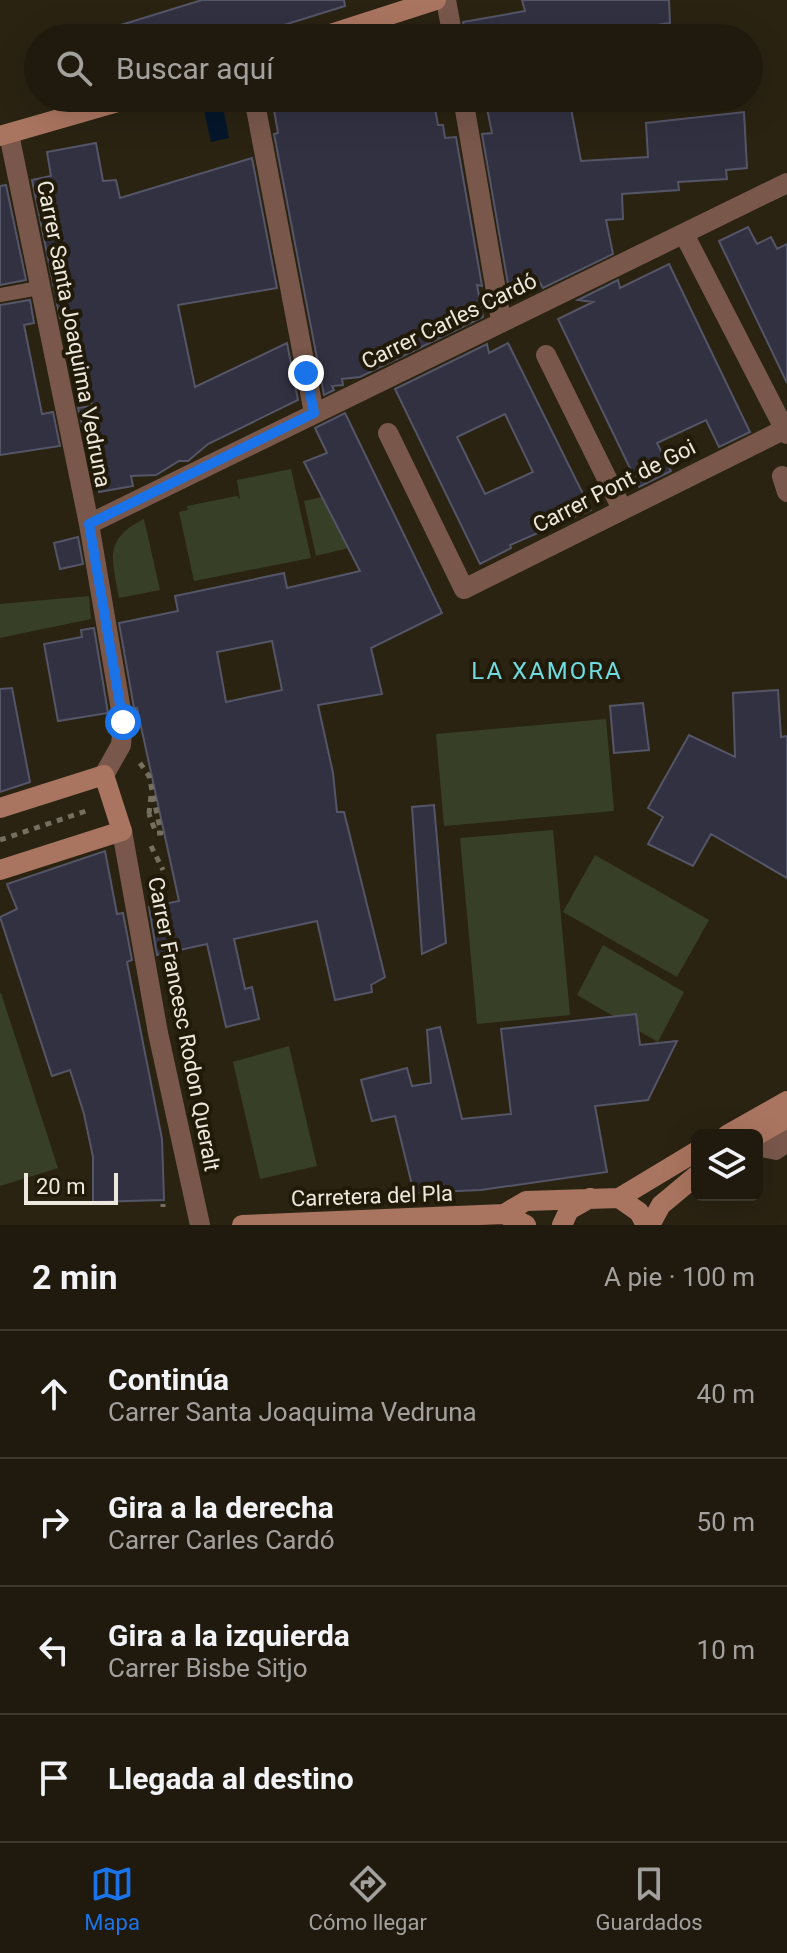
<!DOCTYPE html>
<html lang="es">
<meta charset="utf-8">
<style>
:root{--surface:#201a0e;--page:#2d271c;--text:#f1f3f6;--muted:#a2a19e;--line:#3d382e;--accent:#1a73e8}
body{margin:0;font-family:Roboto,sans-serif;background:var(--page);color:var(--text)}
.controls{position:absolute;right:24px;bottom:24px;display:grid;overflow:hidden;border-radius:12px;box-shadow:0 8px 32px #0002}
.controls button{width:72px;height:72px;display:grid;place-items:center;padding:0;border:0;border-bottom:2px solid var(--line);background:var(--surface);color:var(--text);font:40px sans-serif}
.scale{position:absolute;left:24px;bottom:20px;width:94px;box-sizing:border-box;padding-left:8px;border:4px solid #ede8dd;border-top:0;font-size:22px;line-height:28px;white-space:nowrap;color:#ede8dd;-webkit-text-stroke:6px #211a08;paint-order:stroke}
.stop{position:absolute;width:24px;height:24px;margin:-18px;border:6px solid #1a73e8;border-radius:50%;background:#fff}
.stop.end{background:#1a73e8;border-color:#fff;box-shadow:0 2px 8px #0008}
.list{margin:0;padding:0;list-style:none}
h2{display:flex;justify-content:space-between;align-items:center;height:104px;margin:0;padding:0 32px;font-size:34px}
h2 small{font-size:26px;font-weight:400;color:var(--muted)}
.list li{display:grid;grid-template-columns:52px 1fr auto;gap:24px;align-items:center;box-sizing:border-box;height:128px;padding:0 32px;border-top:2px solid var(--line)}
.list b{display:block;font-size:30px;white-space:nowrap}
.list p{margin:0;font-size:26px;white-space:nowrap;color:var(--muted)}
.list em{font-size:26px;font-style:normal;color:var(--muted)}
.icon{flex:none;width:44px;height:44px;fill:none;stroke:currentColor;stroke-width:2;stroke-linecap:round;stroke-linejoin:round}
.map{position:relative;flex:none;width:787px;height:1225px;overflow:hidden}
.search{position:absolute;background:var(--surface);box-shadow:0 8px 32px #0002;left:24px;right:24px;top:24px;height:88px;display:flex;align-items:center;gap:20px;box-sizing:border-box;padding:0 28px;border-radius:44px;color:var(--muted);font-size:30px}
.sheet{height:616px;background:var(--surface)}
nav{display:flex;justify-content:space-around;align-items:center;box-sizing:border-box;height:112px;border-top:2px solid var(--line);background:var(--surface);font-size:22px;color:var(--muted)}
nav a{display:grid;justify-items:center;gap:4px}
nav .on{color:var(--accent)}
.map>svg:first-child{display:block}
.green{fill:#374027}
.water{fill:#05162b}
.building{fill:#313142;stroke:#555568;stroke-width:2;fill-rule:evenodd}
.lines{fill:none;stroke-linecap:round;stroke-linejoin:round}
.path{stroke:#756f60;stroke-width:5;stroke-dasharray:6 6;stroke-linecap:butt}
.lane{stroke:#79584b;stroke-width:14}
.street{stroke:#79584b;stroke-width:20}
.secondary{stroke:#aa7560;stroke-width:20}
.route{stroke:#1a73e8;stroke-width:10}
.labels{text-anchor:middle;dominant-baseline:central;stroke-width:8;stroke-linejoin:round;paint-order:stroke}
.street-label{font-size:22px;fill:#ede8dd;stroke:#211a08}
.neighbourhood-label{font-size:24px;letter-spacing:2px;fill:#6fdbe0;stroke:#211a08}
</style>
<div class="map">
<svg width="787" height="1225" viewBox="0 0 787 1225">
<rect width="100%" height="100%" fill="#2a2312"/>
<path class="green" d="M 291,469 L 311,558 L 194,581 L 179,512 L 188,510 L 187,506 L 237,496 L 240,499 L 237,480 Z
M 322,497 L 348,548 L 316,556 L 304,501 Z
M 144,519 L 160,590 L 119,598 C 112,559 103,539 144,519 Z
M 89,596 L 91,619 L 0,638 L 0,604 Z
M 606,719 L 614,811 L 444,826 L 436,734 Z
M 553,830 L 570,1015 L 477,1024 L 460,838 Z
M 595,855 L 709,920 L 677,977 L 563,912 Z
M 603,945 L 684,992 L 658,1042 L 577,995 Z
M 1,993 L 58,1168 L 0,1186 L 0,994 Z
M 289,1046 L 317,1166 L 260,1179 L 233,1062 Z"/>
<path class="water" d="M 222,102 L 229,138 L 211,142 L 203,106 Z"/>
<path class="building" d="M 202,0 L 344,0 L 345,6 L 242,38 L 99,38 L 98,32 Z
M 522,0 L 669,0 L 670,23 L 570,38 L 466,38 L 463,22 L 525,11 Z
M 272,98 L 433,98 L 438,125 L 443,125 L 445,138 L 456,137 L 482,286 L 477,285 L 483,317 L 360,377 L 342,379 L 343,385 L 332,386 L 334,390 L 324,395 L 274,134 L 278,133 Z
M 485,98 L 569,98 L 581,161 L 648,157 L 646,123 L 744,112 L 747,168 L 726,170 L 727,179 L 678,182 L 679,190 L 622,194 L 623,219 L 606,220 L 613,254 L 543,288 L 538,279 L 515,291 L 509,290 L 482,134 L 492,133 Z
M 96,143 L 103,181 L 116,180 L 120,198 L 252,158 L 277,288 L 178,305 L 195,387 L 287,343 L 298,400 L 208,444 L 188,461 L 179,461 L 156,475 L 131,476 L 133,486 L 99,492 L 78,408 L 92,406 L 75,315 L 60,318 L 32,180 L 51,176 L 47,152 Z
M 6,185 L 26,280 L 0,285 L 0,186 Z
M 748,227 L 757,244 L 771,237 L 777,249 L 787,244 L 787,383 L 719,241 Z
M 669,264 L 750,432 L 719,447 L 706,420 L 657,443 L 671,471 L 639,487 L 558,319 L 593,302 L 578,300 L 618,280 L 620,288 Z
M 30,300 L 34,323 L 24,325 L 42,414 L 53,412 L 60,446 L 0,455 L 0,305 Z
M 508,343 L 591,510 L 510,545 L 511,548 L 480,564 L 395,389 L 487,344 L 489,353 ZM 505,414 L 533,472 L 485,494 L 457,437 Z
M 345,413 L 442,613 L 371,648 L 382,694 L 318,705 L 333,773 L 337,812 L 344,812 L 385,977 L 371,985 L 372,992 L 335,1000 L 317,921 L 234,939 L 245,989 L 252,987 L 259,1019 L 226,1027 L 207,944 L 157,955 L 149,907 L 179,901 L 137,708 L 134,708 L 119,623 L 178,611 L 175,596 L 284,573 L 287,588 L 360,571 L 304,462 L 327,453 L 315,428 ZM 272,641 L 282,690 L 226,702 L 217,652 Z
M 78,537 L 83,564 L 60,569 L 54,543 Z
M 94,628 L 108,713 L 58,721 L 44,644 L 82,637 L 81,630 Z
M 12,688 L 30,782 L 0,792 L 0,689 Z
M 778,690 L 781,737 L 787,736 L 787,878 L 711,834 L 693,866 L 648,844 L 663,817 L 648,808 L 689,735 L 735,757 L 733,693 Z
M 643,703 L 649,750 L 614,753 L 610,706 Z
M 434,805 L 446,943 L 422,954 L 412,807 Z
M 105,851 L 117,914 L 123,913 L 132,960 L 127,962 L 162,1139 L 164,1200 L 93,1202 L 93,1157 L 84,1114 L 70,1070 L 52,1076 L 0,917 L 17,909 L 7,884 Z
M 636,1014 L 640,1045 L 677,1041 L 648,1100 L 595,1106 L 607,1172 L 481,1190 L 414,1193 L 395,1116 L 372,1121 L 361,1080 L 407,1068 L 412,1086 L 431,1083 L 427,1030 L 440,1027 L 462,1119 L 511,1114 L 501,1029 Z"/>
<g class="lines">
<path class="path" d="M 140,763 L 149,776 L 161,833 L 156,833 L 149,814
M 149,814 L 151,795
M 0,840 L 89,810
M 151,846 L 163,870
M 757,1185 L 759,1188
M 163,1207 L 163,1204"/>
<path class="lane" d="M 0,295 L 39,288
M 757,1149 L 776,1153 L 787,1146
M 758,1149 L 787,1133"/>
<path class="street" d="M 446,0 L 453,38
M 254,98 L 314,413
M 463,98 L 501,320
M 9,134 L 89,524 L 123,722 L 121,745 L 104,775
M 684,234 L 787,434
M 546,355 L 622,509
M 388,433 L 464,589 L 787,428
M 782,476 L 787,492
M 89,524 L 787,183
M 122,831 L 158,1033 L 200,1225"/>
<path class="secondary" d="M 318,38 L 436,0
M 0,136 L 132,98
M 0,808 L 104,775 L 122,831 L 0,870
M 727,1135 L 787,1101
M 757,1135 L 787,1118
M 619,1198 L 697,1151
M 504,1214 L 526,1225
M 242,1225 L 504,1214 L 526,1201 L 619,1198 L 639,1212 L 646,1225
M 562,1225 L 569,1210 L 590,1198
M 650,1225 L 661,1205 L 697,1175"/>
</g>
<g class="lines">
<path class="route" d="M 123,722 L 89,524 L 314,413 L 306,373"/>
</g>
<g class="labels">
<g class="street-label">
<text transform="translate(449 321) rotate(-26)">Carrer Carles Cardó</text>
<text transform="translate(74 334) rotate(79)">Carrer Santa Joaquima Vedruna</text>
<text transform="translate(614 486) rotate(-27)">Carrer Pont de Goi</text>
<text transform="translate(184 1024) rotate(79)">Carrer Francesc Rodon Queralt</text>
<text transform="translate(372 1196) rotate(-2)">Carretera del Pla</text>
</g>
<g class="neighbourhood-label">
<text x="547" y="671">LA XAMORA</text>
</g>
</g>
</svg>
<div class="controls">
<button><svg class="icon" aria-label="layers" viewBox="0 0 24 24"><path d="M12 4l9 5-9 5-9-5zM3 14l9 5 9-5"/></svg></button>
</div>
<div class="scale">20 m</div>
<div class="stop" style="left:123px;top:722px"></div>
<div class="stop end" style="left:306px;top:373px"></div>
<div class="search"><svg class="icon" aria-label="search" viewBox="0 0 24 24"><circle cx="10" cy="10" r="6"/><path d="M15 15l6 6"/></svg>Buscar aquí</div>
</div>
<section class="sheet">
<h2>2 min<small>A pie · 100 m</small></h2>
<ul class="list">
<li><svg class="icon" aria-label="ahead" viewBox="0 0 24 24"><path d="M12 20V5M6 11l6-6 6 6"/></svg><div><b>Continúa</b><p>Carrer Santa Joaquima Vedruna</p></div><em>40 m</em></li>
<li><svg class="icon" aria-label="right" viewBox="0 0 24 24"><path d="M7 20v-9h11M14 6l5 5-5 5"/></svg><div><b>Gira a la derecha</b><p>Carrer Carles Cardó</p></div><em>50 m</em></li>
<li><svg class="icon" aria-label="left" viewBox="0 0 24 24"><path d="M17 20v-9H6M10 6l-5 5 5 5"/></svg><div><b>Gira a la izquierda</b><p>Carrer Bisbe Sitjo</p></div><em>10 m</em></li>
<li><svg class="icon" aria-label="arrive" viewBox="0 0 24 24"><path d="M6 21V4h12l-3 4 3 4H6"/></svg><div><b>Llegada al destino</b></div></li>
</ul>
</section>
<nav>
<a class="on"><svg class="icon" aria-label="map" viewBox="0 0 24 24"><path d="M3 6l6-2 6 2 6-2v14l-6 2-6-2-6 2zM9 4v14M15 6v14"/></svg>Mapa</a>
<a><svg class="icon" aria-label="directions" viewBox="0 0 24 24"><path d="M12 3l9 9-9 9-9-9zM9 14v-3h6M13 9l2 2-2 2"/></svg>Cómo llegar</a>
<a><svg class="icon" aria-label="saved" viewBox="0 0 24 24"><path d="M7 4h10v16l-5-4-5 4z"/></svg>Guardados</a>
</nav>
